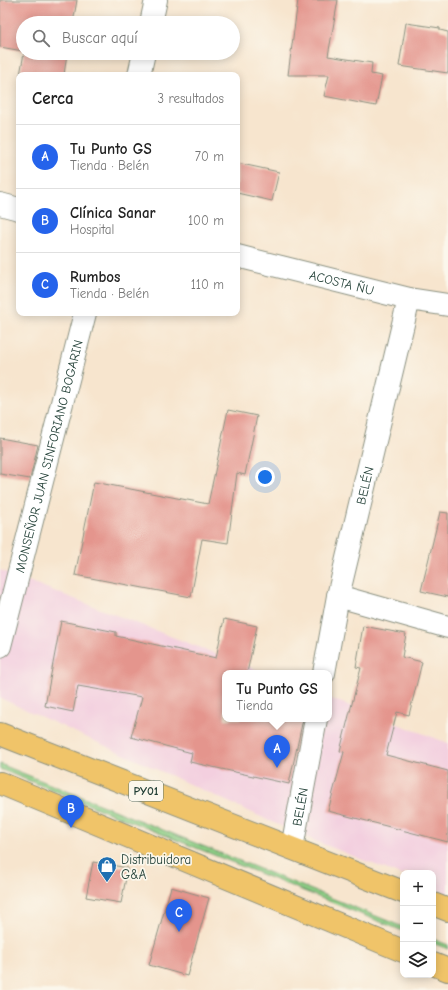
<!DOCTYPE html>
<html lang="es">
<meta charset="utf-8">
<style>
:root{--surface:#fff;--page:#f6f6f6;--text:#222;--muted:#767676;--line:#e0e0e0;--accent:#2563eb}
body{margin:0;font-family:"Comic Neue",sans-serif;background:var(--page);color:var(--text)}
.controls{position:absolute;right:12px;bottom:12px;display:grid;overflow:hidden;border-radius:8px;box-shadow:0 2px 10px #0003}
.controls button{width:36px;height:36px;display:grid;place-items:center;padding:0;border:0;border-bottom:1px solid var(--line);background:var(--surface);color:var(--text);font:20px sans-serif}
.you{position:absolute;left:265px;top:477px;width:14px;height:14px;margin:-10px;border:3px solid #fff;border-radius:50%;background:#1a73e8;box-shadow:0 0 0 6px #1a73e833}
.badge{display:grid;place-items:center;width:26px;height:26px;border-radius:50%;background:var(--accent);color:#fff;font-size:13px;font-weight:700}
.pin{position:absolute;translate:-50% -33px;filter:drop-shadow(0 1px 2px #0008)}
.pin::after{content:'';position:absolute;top:21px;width:14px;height:12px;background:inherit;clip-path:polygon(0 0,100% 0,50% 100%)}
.popup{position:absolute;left:222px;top:670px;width:110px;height:52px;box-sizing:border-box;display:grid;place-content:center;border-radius:8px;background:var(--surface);filter:drop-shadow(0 1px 3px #0005);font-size:13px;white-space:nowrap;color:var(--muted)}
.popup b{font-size:15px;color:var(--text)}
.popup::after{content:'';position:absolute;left:50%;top:100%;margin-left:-8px;border:8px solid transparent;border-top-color:var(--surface)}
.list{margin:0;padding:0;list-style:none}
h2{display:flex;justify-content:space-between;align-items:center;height:52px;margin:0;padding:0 16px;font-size:17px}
h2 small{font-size:13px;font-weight:400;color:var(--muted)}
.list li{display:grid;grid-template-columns:26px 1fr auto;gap:12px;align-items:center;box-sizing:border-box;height:64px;padding:0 16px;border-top:1px solid var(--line)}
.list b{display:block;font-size:15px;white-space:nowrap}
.list p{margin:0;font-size:13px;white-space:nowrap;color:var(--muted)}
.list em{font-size:13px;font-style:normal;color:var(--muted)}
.icon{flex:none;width:22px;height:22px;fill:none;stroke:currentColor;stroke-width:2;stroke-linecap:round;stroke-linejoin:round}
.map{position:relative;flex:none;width:448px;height:990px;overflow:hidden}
.search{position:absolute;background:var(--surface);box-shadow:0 2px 10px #0003;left:16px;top:16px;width:224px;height:44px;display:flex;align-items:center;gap:10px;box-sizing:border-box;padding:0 14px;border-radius:22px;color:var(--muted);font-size:15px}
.panel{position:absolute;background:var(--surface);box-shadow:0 2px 10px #0003;left:16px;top:72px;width:224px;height:244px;border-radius:8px}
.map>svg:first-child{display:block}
.built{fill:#f3cfdf}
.green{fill:#8ece85;stroke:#56865c}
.building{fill:#e4958d}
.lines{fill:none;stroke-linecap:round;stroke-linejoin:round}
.minor-casing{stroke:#8b9181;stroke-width:24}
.highway-casing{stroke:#8b9181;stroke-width:24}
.minor{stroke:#fff;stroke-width:22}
.highway{stroke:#f0c469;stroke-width:22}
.labels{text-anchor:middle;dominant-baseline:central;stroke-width:3.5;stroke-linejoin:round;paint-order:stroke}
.shield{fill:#fbf7ec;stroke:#61756b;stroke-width:1}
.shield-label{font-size:12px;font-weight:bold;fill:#1f3d34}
.street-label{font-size:13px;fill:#1f3d34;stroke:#fbf7ec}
.poi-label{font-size:13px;fill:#1f3d34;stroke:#fbf7ec;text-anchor:start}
</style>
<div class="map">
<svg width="448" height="990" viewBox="0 0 448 990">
<rect width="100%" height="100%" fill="#fbf7ec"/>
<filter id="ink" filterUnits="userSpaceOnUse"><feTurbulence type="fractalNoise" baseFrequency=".025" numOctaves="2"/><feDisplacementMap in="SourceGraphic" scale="8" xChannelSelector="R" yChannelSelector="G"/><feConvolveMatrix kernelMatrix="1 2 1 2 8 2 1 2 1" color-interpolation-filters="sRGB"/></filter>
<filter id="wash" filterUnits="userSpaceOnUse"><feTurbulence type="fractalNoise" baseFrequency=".012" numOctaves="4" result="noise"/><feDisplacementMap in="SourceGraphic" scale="16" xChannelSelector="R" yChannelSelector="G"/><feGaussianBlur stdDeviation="0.9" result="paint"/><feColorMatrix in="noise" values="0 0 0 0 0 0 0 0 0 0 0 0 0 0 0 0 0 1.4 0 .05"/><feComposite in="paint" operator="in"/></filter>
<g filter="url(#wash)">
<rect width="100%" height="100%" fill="#f7e5ce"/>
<path class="built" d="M 0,570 L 265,673 L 225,673 L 225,719 L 329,719 L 329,698 L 448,743 L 448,894 L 433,888 L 433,873 L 403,873 L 403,876 L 303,836 L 0,698 Z"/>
<path class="green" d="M 0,764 L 403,927 L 403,931 L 0,769 Z
M 433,939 L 448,945 L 448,949 L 433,943 Z"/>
<g id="blocks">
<path class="building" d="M 0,0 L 77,0 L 73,23 L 23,23 L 23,51 L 0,47 Z
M 298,0 L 338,0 L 328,56 L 372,63 L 371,74 L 382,76 L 376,106 L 324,96 L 329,75 L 288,75 Z
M 406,23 L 440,28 L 440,30 L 448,32 L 448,73 L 399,66 Z
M 24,53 L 67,53 L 64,75 L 20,75 Z
M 237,163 L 279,172 L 272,201 L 237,193 Z
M 228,410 L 257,416 L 245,475 L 237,473 L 228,543 L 202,539 L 191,597 L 75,575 L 94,482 L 208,504 Z
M 0,438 L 38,445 L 30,479 L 0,474 Z
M 440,512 L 448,513 L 448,597 L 421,591 Z
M 224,619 L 257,626 L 247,673 L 225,673 L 225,719 L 303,719 L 289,784 L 190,762 L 192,753 L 131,737 L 142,697 L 78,686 L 73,712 L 45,706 L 61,621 L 116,632 L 116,636 L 216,658 Z
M 363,626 L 406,634 L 402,657 L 422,662 L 409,715 L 397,712 L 386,755 L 448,771 L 448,842 L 328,811 L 344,752 L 340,751 L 361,668 L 356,667 Z
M 93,862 L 128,868 L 121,903 L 86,897 Z
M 171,887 L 209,898 L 187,976 L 149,965 Z"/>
</g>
</g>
<g filter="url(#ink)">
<use href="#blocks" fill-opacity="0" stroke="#8b9181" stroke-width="1"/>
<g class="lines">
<defs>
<g id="minor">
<path d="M 151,23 L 156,0"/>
<path d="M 139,75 L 144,53"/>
<path d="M 0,204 L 19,209"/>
<path id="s1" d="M 237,256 L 409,299 L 448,305"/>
<path d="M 338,596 L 448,627"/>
<path id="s2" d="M 0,646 L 85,313"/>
<path id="s3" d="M 324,673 L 338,596 L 409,299"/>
<path id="s4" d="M 292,848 L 316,719"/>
</g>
<path id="highway" d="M 0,734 L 403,892
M 0,783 L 403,951
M 433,904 L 448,910
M 433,964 L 448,970"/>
</defs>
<use href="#minor" class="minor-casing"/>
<use href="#highway" class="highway-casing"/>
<use href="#minor" class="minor"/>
<use href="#highway" class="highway"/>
</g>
</g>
<defs>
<symbol id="shop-pin" viewBox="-11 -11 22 30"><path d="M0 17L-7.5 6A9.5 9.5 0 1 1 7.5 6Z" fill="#1f6fb2" stroke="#fbf7ec"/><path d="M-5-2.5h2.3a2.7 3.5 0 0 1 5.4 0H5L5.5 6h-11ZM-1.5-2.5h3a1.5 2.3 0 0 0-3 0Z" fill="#fff"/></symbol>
</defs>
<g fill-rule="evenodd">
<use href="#shop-pin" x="96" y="855" width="22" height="30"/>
</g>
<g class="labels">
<rect class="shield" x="129" y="781" width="34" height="20" rx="3"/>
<g class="shield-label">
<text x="146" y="791">PY01</text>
</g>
<g class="street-label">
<text stroke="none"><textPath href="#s1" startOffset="108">ACOSTA ÑU</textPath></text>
<text stroke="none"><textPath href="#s2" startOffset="196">MONSEÑOR JUAN SINFORIANO BOGARIN</textPath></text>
<text stroke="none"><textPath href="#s3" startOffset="192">BELÉN</textPath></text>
<text stroke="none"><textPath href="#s4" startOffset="42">BELÉN</textPath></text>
</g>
<g class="poi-label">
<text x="121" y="859">Distribuidora<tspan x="121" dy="15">G&amp;A</tspan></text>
</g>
</g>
</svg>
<div class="controls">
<button>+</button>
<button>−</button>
<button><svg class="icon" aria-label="layers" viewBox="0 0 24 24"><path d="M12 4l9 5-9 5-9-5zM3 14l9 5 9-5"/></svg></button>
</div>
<div class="you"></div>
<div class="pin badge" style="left:277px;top:768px">A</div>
<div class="popup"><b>Tu Punto GS</b>Tienda</div>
<div class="pin badge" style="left:71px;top:828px">B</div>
<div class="pin badge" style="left:179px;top:932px">C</div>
<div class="search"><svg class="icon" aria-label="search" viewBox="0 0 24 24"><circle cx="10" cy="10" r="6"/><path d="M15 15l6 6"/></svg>Buscar aquí</div>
<section class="panel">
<h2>Cerca<small>3 resultados</small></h2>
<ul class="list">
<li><span class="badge">A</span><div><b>Tu Punto GS</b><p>Tienda · Belén</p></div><em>70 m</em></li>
<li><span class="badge">B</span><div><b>Clínica Sanar</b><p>Hospital</p></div><em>100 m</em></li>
<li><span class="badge">C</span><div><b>Rumbos</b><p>Tienda · Belén</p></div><em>110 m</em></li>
</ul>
</section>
</div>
